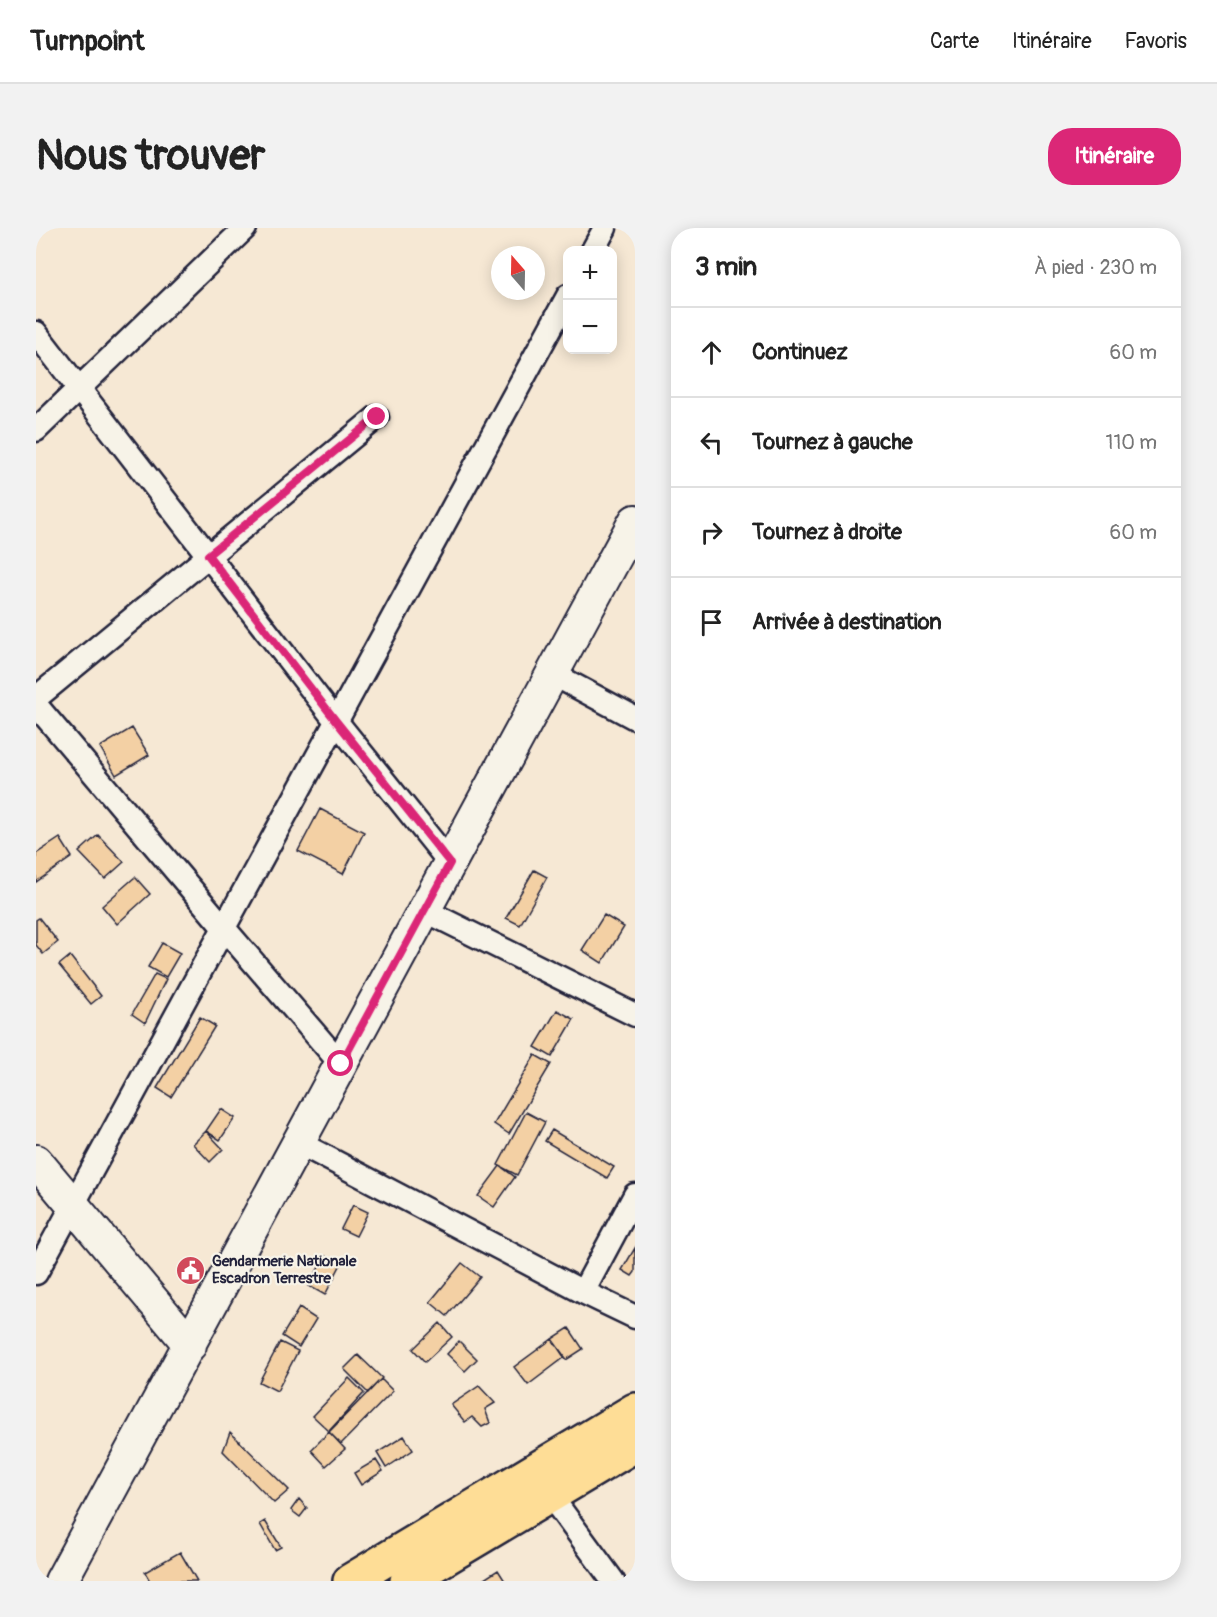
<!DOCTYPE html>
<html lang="fr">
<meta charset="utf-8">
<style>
:root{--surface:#fff;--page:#f2f2f2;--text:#222;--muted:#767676;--line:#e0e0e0;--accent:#db2777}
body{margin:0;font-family:Pangolin,sans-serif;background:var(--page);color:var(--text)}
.controls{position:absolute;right:18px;top:18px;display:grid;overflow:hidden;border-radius:12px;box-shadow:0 3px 15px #0003}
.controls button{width:54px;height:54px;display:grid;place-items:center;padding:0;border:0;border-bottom:2px solid var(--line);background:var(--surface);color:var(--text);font:30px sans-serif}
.compass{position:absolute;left:455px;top:18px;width:54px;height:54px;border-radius:50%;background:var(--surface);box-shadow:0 3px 15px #0003;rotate:340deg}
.stop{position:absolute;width:18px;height:18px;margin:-14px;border:4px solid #db2777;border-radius:50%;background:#fff}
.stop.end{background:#db2777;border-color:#fff;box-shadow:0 2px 6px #0008}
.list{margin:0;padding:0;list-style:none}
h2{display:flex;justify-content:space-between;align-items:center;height:78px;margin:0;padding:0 24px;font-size:26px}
h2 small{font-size:20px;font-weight:400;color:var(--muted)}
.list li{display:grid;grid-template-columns:39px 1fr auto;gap:18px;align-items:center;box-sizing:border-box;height:90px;padding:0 24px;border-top:2px solid var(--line)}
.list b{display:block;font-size:22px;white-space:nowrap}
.list em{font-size:20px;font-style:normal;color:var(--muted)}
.icon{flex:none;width:33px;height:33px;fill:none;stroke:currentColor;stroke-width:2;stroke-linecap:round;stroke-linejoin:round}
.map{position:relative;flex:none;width:599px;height:1353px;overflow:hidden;border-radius:24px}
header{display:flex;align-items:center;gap:36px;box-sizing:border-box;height:84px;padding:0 30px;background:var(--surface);border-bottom:2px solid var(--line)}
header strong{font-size:28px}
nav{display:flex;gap:33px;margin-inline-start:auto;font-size:21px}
.intro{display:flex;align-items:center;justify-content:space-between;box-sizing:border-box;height:144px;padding:0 36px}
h1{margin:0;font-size:42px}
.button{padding:15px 27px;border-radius:24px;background:var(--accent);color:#fff;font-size:21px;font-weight:700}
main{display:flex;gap:36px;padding:0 36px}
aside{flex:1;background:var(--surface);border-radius:24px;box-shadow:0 3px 15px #0003}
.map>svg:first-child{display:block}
.building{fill:#f3d0a4;stroke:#22223b;stroke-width:1.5}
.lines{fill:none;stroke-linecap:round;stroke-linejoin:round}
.street-casing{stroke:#22223b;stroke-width:27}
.secondary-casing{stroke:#22223b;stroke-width:36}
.primary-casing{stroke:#22223b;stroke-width:38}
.street{stroke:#f7f3e8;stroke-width:22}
.secondary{stroke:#f7f3e8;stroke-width:32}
.primary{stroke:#fedd96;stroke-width:33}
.route{stroke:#db2777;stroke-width:8}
.labels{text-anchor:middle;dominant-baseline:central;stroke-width:4.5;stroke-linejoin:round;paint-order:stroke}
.poi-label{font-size:15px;font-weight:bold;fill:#22223b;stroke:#f7f3e8;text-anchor:start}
</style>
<header>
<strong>Turnpoint</strong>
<nav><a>Carte</a><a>Itinéraire</a><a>Favoris</a></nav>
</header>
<div class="intro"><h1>Nous trouver</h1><a class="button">Itinéraire</a></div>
<main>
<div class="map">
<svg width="599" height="1353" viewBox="0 0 599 1353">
<rect width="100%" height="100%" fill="#f6e8d4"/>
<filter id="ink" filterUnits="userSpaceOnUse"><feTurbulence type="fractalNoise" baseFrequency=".0167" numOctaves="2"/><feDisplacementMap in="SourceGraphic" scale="12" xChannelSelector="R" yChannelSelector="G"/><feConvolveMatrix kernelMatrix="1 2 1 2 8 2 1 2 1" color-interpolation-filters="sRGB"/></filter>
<g filter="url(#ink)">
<path class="building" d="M 96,500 L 113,527 L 80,547 L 64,519 Z
M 284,581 L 328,604 L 307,646 L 262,623 Z
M 62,607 L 88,634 L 69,651 L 43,624 Z
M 24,610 L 36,629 L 0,654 L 0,626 Z
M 498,642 L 511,649 L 484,697 L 470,690 Z
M 99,649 L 114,666 L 81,696 L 66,678 Z
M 568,687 L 588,699 L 566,735 L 546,722 Z
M 3,690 L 22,714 L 7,726 L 0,717 L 0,692 Z
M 126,715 L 144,725 L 130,749 L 112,739 Z
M 34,728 L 65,768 L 55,776 L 23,737 Z
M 119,746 L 130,751 L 109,795 L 96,786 Z
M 521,782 L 538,791 L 516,829 L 499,819 Z
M 164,789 L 179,798 L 135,869 L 121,860 Z
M 499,827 L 515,836 L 473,906 L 458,896 Z
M 185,881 L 199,890 L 184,912 L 170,903 Z
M 490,884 L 509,894 L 481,947 L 462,937 Z
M 516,902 L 578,939 L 571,950 L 509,913 Z
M 170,903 L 187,921 L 174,934 L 157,916 Z
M 464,938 L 479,949 L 458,979 L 442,968 Z
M 317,977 L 332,984 L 320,1008 L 305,1001 Z
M 599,1020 L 599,1044 L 596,1048 L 586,1042 Z
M 289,1028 L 305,1036 L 289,1067 L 273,1058 Z
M 426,1035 L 444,1049 L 411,1088 L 394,1074 Z
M 263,1080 L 280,1091 L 263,1119 L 246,1108 Z
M 404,1095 L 416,1109 L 389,1134 L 377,1121 Z
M 533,1100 L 547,1121 L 530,1132 L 516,1111 Z
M 516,1111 L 529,1129 L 492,1157 L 478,1139 Z
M 423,1113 L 441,1131 L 429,1143 L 411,1126 Z
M 244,1114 L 262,1123 L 241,1163 L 223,1154 Z
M 322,1127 L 346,1150 L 332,1165 L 308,1141 Z
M 313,1150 L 328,1165 L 293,1203 L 277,1188 Z
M 345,1151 L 357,1163 L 305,1216 L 293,1204 Z
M 443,1158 L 459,1175 L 449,1181 L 454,1195 L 446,1199 L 436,1189 L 429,1194 L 415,1177 Z
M 194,1204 L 253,1262 L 238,1275 L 187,1223 Z
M 293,1204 L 309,1221 L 290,1238 L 275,1222 Z
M 368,1208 L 377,1222 L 350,1240 L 341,1225 Z
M 340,1232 L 347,1243 L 325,1257 L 318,1245 Z
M 263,1271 L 271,1280 L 264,1289 L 255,1282 Z
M 229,1293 L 245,1319 L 239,1322 L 224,1296 Z
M 144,1324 L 161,1353 L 114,1353 L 109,1344 Z
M 462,1342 L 469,1353 L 445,1353 Z"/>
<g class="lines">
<defs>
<path id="street" d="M 557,22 L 569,0
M 0,105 L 300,493 L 414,635
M 0,202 L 209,0
M 517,446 L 599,490
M 0,470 L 341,189
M 0,477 L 188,700 L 305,836
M 388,682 L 599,787
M 263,915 L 547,1064 L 599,1089
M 0,1045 L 532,68
M 547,1064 L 599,967
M 514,1267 L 577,1353"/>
<path id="secondary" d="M 0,933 L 154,1117
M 25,1353 L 599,293"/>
<path id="primary" d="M 314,1353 L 599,1182
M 371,1353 L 599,1217"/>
</defs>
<use href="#street" class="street-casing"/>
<use href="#secondary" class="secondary-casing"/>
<use href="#primary" class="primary-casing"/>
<use href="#street" class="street"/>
<use href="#secondary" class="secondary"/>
<use href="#primary" class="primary"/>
</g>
</g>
<g class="lines" filter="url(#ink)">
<path class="route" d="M 305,836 L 414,635 L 300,493 L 172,327 L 341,189"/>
</g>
<defs>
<symbol id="civic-disc" viewBox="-11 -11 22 22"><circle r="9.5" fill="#d1495b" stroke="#f7f3e8"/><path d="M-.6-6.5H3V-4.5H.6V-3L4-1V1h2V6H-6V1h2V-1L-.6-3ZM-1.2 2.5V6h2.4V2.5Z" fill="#fff"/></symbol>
</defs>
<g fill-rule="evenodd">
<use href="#civic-disc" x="138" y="1026" width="33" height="33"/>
</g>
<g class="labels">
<g class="poi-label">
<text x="176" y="1033">Gendarmerie Nationale<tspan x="176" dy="17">Escadron Terrestre</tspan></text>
</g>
</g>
</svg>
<div class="controls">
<button>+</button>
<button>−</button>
</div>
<svg class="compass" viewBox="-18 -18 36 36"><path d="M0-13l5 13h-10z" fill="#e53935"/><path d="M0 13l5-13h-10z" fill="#767676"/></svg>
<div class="stop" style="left:305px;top:836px"></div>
<div class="stop end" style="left:341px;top:189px"></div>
</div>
<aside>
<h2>3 min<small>À pied · 230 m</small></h2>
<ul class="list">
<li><svg class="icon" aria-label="ahead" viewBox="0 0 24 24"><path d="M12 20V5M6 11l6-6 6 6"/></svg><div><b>Continuez</b></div><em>60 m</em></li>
<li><svg class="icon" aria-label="left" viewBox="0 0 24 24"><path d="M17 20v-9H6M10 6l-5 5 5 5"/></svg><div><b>Tournez à gauche</b></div><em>110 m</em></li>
<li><svg class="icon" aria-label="right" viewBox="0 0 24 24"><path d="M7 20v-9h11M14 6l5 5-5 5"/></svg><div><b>Tournez à droite</b></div><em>60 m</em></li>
<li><svg class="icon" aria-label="arrive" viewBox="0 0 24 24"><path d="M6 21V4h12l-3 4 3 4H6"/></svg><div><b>Arrivée à destination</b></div></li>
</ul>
</aside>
</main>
